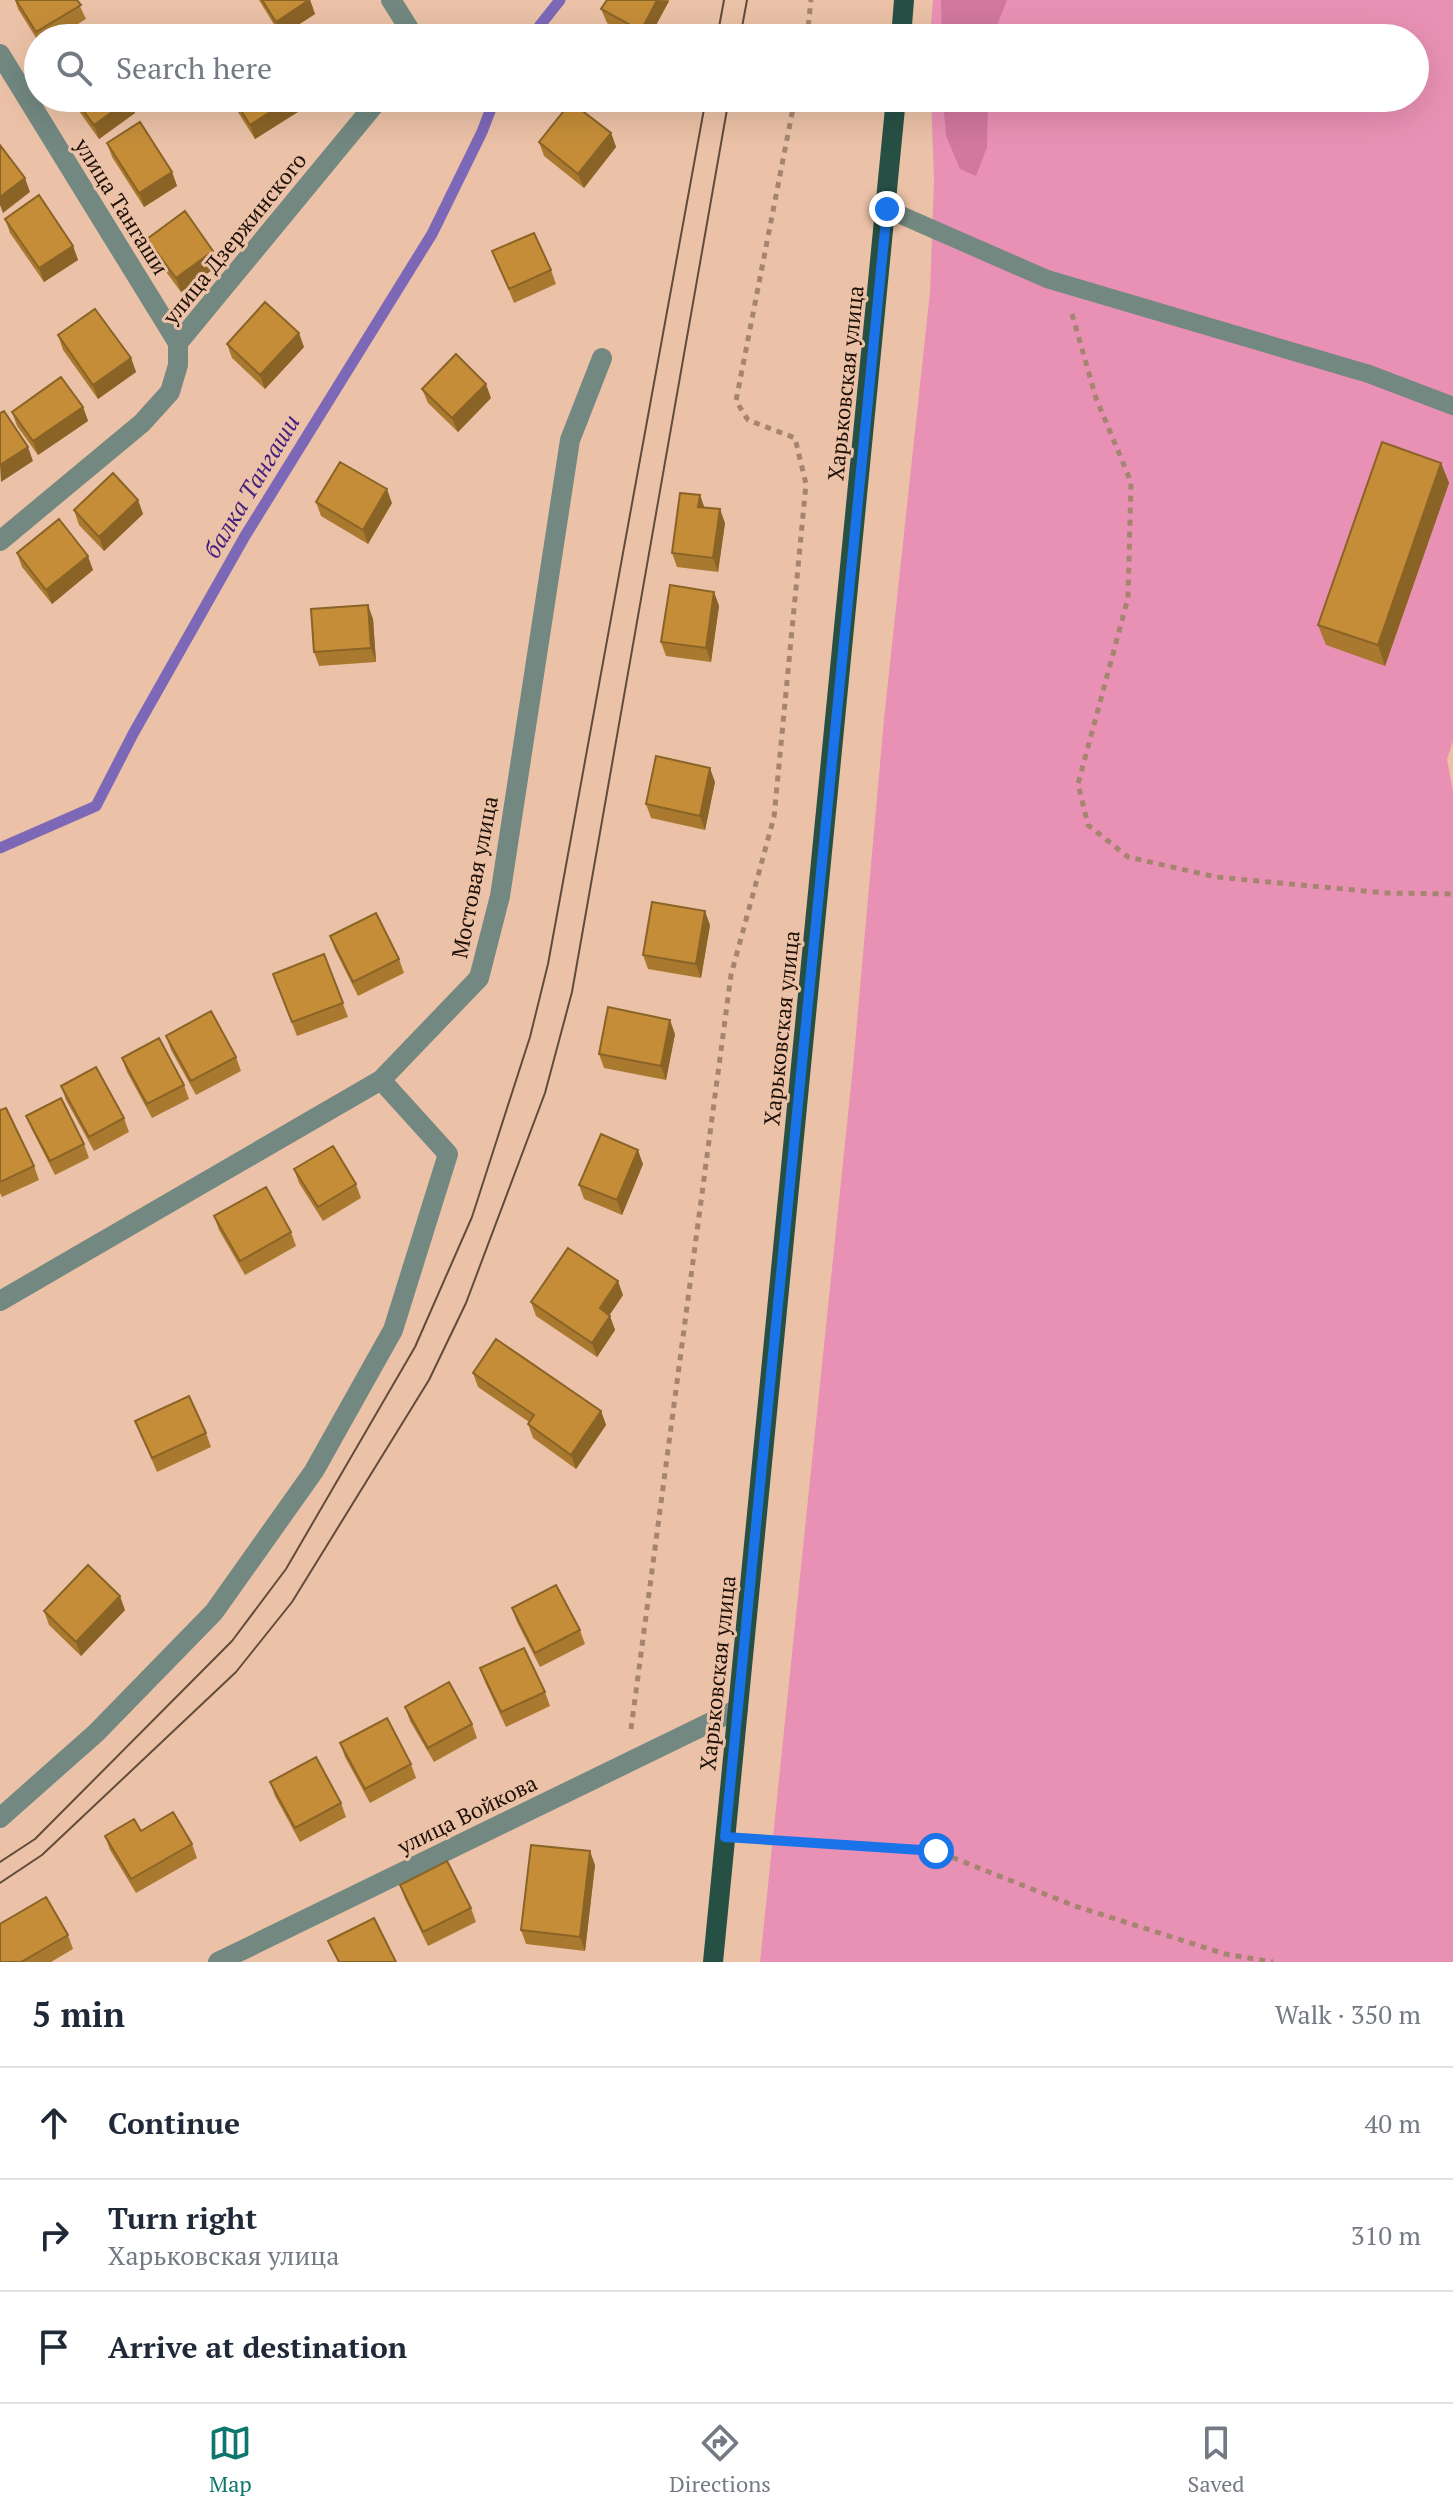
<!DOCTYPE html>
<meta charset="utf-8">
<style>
:root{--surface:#fff;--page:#f6f6f7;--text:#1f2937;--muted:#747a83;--line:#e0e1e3;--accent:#0f766e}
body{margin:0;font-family:"PT Serif",serif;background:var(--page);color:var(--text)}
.stop{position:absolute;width:24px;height:24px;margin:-18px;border:6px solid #1a73e8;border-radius:50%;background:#fff}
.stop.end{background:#1a73e8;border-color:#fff;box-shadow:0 2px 8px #0008}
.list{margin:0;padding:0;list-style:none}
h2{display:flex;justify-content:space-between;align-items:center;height:104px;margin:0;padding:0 32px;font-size:34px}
h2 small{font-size:26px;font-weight:400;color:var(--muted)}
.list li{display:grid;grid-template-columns:52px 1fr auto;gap:24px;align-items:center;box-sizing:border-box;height:112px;padding:0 32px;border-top:2px solid var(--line)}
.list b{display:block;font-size:30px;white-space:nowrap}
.list p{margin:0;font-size:26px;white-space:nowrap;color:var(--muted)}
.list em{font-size:26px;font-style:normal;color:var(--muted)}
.icon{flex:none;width:44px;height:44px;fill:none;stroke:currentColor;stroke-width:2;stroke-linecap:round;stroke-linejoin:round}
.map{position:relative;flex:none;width:1453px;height:1962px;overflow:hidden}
.search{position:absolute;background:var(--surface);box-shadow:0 8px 32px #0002;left:24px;right:24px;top:24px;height:88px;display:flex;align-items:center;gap:20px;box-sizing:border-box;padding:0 28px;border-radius:44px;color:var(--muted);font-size:30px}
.sheet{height:440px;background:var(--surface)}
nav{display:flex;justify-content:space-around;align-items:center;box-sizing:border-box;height:112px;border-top:2px solid var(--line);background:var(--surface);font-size:22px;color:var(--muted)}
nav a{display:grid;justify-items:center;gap:4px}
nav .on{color:var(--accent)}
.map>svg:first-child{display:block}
.green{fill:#e991b4}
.forest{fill:#d2789d}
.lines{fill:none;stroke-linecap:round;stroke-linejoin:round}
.stream{stroke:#7d68b7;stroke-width:11}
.path{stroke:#a58570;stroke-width:5;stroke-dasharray:6 6;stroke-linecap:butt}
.service{stroke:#728881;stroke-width:18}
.minor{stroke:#728881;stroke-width:20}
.primary{stroke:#275045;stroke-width:20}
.tram{stroke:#624b3c;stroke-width:2}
.wall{fill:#a97930}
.shaded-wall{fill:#8a6327}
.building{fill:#c58d38;stroke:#8a6327;stroke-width:2}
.route{stroke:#1a73e8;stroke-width:10}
.labels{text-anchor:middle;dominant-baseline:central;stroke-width:6;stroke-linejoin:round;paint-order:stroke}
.street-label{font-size:22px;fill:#1e1007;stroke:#ebc2a7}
.water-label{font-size:24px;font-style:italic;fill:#421e7e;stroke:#ebc2a7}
</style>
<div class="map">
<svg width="1453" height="1962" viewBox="0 0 1453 1962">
<rect width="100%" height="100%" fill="#ebc2a7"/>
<path class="green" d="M 933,0 L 1453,0 L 1453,741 L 1447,759 L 1453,791 L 1453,1962 L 760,1962 L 853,1066 L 884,719 L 930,292 L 934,179 L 931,98 L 1415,98 L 1415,38 L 930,38 Z"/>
<path class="forest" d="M 941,0 L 1007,0 L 996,28 L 995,38 L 942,38 Z
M 943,98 L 988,98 L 987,147 L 976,176 L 960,169 L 946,136 Z"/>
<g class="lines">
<path class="stream" d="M 530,38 L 560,0
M 0,848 L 96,806 L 133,734 L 245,536 L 432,234 L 482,132 L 495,98"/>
<path class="path" d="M 807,38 L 811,0
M 1072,314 L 1096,398 L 1131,482 L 1128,598 L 1078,784 L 1088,825 L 1128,857 L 1216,877 L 1386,893 L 1453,894
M 631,1729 L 731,975 L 774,817 L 806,484 L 795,438 L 748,420 L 736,401 L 795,98
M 750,1839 L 936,1851 L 1075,1906 L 1225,1954 L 1273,1962"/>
<path class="service" d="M 887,209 L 1047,279 L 1369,374 L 1453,406"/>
<path class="minor" d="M 391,0 L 415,38
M 0,54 L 178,343
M 0,541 L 142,423 L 170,392 L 178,365 L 178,343 L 380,98
M 0,1301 L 381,1080 L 479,978 L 500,896 L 570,440 L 602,358
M 0,1818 L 96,1733 L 214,1612 L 314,1471 L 393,1330 L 448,1154 L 381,1080
M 218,1962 L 738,1709"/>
<path class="primary" d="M 901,38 L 904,0
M 713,1962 L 896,98"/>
<path class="tram" d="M 717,38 L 724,0
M 740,38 L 747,0
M 0,1862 L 35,1839 L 232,1641 L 286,1569 L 415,1347 L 472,1217 L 530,1037 L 548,964 L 706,98
M 0,1883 L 42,1855 L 236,1672 L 292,1602 L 429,1380 L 466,1303 L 545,1093 L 572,992 L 729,98"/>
</g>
<path class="wall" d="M 15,0 L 77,0 L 86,19 L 55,38 L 38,38 L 38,41 L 18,9 Z
M 259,0 L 310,0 L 315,14 L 281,36 Z
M 607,0 L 669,0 L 669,1 L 649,38 L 633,38 L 607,23 L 601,9 Z
M 72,98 L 130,98 L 135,113 L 99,139 L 76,107 Z
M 229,98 L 296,98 L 301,110 L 255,139 Z
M 611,133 L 616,147 L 584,188 L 544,156 L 539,142 Z
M 107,143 L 172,172 L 177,186 L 144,207 L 112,157 Z
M 5,219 L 73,246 L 78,260 L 44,282 L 10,233 Z
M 147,239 L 219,265 L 181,292 L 152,253 Z
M 493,251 L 551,270 L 556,284 L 514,303 Z
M 58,335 L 131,358 L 136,372 L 98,399 L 63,350 Z
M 227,344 L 304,347 L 265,389 L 232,358 Z
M 422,389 L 491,398 L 458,432 L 428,403 Z
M 83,407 L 88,421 L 38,455 L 17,426 L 12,412 Z
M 1441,463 L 1449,483 L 1385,666 L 1326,645 L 1318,625 Z
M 700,495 L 704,508 L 725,523 L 718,572 L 677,567 L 672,553 Z
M 138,500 L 143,514 L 104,551 L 79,525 L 74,510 Z
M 316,502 L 392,503 L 368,544 L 321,516 Z
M 17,553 L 93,570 L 52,604 L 22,567 Z
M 714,592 L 719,606 L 711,662 L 666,656 L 661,642 Z
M 373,619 L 376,662 L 319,666 L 314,652 Z
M 715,782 L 705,830 L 651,818 L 646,804 Z
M 710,925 L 701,978 L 648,969 L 643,955 Z
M 330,936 L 399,959 L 404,973 L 358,996 L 335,950 Z
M 324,954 L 348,1017 L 297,1036 L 273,974 Z
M 675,1034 L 666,1080 L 604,1068 L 599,1054 Z
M 166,1036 L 236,1057 L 241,1071 L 196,1095 L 171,1050 Z
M 122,1058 L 184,1085 L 189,1099 L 152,1118 L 127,1072 Z
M 61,1086 L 124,1118 L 129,1132 L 94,1151 L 66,1100 Z
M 0,1110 L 34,1166 L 39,1180 L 2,1197 L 0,1193 Z
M 26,1116 L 84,1144 L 89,1158 L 55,1175 L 32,1130 Z
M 643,1164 L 622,1215 L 584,1199 L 579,1185 Z
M 294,1169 L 356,1184 L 361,1198 L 323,1221 L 299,1183 Z
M 214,1216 L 291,1232 L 296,1246 L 245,1275 L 219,1230 Z
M 623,1295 L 609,1315 L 615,1330 L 597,1357 L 536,1316 L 531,1302 Z
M 473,1373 L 601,1411 L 606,1425 L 576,1469 L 533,1438 L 528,1424 L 529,1422 L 478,1387 Z
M 135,1421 L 206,1433 L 211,1447 L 157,1472 Z
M 512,1608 L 580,1630 L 585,1644 L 540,1667 L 517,1622 Z
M 125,1610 L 81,1656 L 49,1625 L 44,1611 Z
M 480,1668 L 545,1692 L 550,1706 L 506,1727 L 485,1682 Z
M 405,1707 L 472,1724 L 477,1738 L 434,1762 L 410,1721 Z
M 340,1743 L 411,1764 L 416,1778 L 370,1803 L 345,1757 Z
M 270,1782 L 341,1803 L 346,1817 L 300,1842 L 275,1796 Z
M 141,1831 L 192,1844 L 197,1858 L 136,1893 L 110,1850 L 105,1836 Z
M 595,1865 L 585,1951 L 526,1944 L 521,1930 Z
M 400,1885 L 471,1908 L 476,1922 L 428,1946 L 405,1899 Z
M 68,1935 L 73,1949 L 51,1962 L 0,1962 Z"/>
<path class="shaded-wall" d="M 310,0 L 315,14 L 281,36 L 276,22 Z
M 657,0 L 669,1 L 649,38 L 643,38 L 641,31 Z
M 292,98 L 296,98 L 301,110 L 255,139 L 250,125 Z
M 130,99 L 135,113 L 99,139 L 94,125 Z
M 611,133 L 616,147 L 584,188 L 578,174 Z
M 172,172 L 177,186 L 144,207 L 139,193 Z
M 25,178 L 30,192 L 3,213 L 0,205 L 0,197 Z
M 73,246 L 78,260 L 44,282 L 39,268 Z
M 213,251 L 219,265 L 181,292 L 176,278 Z
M 299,333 L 304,347 L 265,389 L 260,375 Z
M 131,358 L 136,372 L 98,399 L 93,385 Z
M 486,384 L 491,398 L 458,432 L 452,418 Z
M 83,407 L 88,421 L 38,455 L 33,441 Z
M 28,447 L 33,461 L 1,482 L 0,465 Z
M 1441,463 L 1449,483 L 1385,666 L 1378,645 Z
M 387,489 L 392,503 L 368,544 L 363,530 Z
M 700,495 L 705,509 L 698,507 Z
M 138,500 L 143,514 L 104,551 L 99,537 Z
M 720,509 L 725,523 L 718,572 L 713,558 Z
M 88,556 L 93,570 L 52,604 L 46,590 Z
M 714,592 L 719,606 L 711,662 L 706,648 Z
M 368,605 L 373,619 L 376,662 L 371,648 Z
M 710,768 L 715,782 L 705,830 L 700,816 Z
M 705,911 L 710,925 L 701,978 L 696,964 Z
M 670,1020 L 675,1034 L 666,1080 L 661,1066 Z
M 638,1150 L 643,1164 L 622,1215 L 617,1200 Z
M 618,1281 L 623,1295 L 605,1322 L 600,1308 Z
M 610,1316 L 615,1330 L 597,1357 L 592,1343 Z
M 601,1411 L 606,1425 L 576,1469 L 571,1455 Z
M 120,1596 L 125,1610 L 81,1656 L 76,1642 Z
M 590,1851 L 595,1865 L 585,1951 L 580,1937 Z"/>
<path class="building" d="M 16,0 L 77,0 L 81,5 L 36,32 Z
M 262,0 L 309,0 L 276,22 Z
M 607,0 L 657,0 L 641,31 L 601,9 Z
M 74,98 L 130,98 L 130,99 L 94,125 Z
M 233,98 L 292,98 L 250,125 Z
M 571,102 L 611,133 L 578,174 L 539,142 Z
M 140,122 L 172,172 L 139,193 L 107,143 Z
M 0,145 L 25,178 L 0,197 Z
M 39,195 L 73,246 L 39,268 L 5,219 Z
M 185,211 L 213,251 L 176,278 L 147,239 Z
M 534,233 L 551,270 L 509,289 L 492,251 Z
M 265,302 L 299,333 L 260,375 L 227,344 Z
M 95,309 L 131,358 L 93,385 L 58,335 Z
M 456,354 L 486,384 L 452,418 L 422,389 Z
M 61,377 L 83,407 L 33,441 L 12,412 Z
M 4,411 L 28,447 L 0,465 L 0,413 Z
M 1382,442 L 1441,463 L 1378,645 L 1318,625 Z
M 340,462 L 387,489 L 363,530 L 316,502 Z
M 113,473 L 138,500 L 99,537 L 74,510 Z
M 680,493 L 700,495 L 698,507 L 720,509 L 713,558 L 672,553 Z
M 59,519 L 88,556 L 46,590 L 17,553 Z
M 670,585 L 714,592 L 706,648 L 661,642 Z
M 368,605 L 371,648 L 314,652 L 311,609 Z
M 656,756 L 710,768 L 700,816 L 646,804 Z
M 652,902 L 705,911 L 696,964 L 643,955 Z
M 376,913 L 399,959 L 353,982 L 330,936 Z
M 324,954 L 343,1003 L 292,1022 L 273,974 Z
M 608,1007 L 670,1020 L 661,1066 L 599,1054 Z
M 211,1011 L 236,1057 L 191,1081 L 166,1036 Z
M 159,1038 L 184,1085 L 147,1104 L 122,1058 Z
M 96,1067 L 124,1118 L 89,1137 L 61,1086 Z
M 61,1098 L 84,1144 L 50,1161 L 26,1116 Z
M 6,1108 L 34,1166 L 0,1182 L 0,1110 Z
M 601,1134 L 638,1150 L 617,1200 L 579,1185 Z
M 333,1146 L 356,1184 L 318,1207 L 294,1169 Z
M 266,1187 L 291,1232 L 240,1261 L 214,1216 Z
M 568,1248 L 618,1281 L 600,1308 L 610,1316 L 592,1343 L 531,1302 Z
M 496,1339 L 601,1411 L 571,1455 L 528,1424 L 534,1415 L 473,1373 Z
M 189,1396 L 206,1433 L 152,1458 L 135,1421 Z
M 88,1565 L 120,1596 L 76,1642 L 44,1611 Z
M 556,1585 L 580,1630 L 535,1653 L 512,1608 Z
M 524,1648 L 545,1692 L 501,1712 L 480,1668 Z
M 449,1682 L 472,1724 L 428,1748 L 405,1707 Z
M 387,1718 L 411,1764 L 365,1789 L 340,1743 Z
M 316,1757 L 341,1803 L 295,1828 L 270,1782 Z
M 173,1812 L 192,1844 L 131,1879 L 105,1836 L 134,1819 L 141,1831 Z
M 531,1845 L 590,1851 L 580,1937 L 521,1930 Z
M 447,1861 L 471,1908 L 423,1932 L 400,1885 Z
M 46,1897 L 68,1935 L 21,1962 L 0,1962 L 0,1924 Z
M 374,1918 L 396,1962 L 339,1962 L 328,1941 Z"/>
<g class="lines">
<path class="route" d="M 887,209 L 725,1837 L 936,1851"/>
</g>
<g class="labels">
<g class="street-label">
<text transform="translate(122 206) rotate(58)">улица Тангаши</text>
<text transform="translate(234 238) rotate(-51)">улица Дзержинского</text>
<text transform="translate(845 383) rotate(-84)">Харьковская улица</text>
<text transform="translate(474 877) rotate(-79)">Мостовая улица</text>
<text transform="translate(781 1028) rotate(-84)">Харьковская улица</text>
<text transform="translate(717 1673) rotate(-84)">Харьковская улица</text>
<text transform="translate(467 1814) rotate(-26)">улица Войкова</text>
</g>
<g class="water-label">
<text transform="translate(251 486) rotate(-59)">балка Тангаши</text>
</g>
</g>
</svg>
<div class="stop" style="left:936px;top:1851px"></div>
<div class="stop end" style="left:887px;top:209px"></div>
<div class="search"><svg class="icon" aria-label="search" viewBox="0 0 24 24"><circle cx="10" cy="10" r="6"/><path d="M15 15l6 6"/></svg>Search here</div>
</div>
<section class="sheet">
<h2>5 min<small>Walk · 350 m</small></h2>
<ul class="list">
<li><svg class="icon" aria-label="ahead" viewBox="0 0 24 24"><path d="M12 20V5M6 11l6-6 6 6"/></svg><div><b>Continue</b></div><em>40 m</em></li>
<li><svg class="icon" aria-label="right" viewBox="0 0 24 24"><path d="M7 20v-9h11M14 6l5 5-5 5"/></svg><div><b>Turn right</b><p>Харьковская улица</p></div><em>310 m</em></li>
<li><svg class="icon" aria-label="arrive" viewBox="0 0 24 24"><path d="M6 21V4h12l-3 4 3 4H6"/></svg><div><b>Arrive at destination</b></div></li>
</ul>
</section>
<nav>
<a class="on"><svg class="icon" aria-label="map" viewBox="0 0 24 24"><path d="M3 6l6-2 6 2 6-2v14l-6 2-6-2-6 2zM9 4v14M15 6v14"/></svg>Map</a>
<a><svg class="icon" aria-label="directions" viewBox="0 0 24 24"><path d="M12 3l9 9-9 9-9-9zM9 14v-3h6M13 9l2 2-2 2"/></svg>Directions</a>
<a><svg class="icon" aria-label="saved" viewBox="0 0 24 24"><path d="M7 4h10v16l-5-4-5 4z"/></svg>Saved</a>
</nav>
